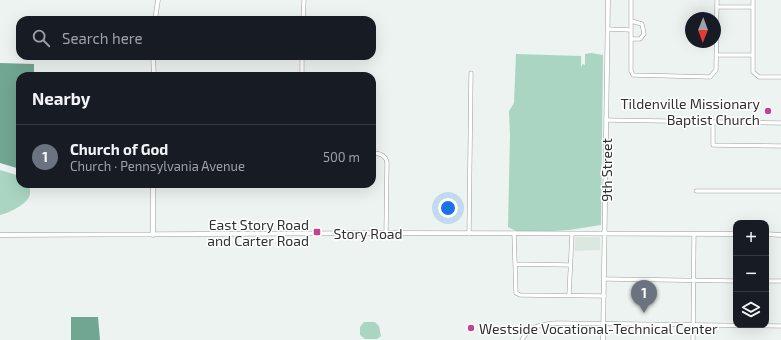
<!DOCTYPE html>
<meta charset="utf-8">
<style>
:root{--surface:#171b24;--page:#242831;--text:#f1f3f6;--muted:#9ea1a6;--line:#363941;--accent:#2563eb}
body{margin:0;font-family:"Exo 2",sans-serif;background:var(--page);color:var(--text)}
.controls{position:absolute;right:12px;bottom:12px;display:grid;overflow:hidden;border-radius:8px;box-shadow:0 4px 16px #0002}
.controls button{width:36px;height:36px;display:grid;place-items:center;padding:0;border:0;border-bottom:1px solid var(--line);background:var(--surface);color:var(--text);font:20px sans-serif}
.compass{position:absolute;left:685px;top:12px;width:36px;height:36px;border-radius:50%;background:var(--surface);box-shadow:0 4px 16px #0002;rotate:181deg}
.you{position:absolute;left:448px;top:208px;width:14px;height:14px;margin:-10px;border:3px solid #fff;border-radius:50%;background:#1a73e8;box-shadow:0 0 0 6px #1a73e833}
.badge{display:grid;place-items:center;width:26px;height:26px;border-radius:50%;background:var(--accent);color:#fff;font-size:13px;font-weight:700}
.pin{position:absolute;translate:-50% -33px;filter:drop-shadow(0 1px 2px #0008)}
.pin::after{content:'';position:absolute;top:21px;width:14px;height:12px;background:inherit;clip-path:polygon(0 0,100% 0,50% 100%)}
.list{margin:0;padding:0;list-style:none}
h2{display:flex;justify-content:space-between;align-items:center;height:52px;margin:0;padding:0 16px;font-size:17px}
h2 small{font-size:13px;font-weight:400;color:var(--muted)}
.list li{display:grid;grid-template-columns:26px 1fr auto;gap:12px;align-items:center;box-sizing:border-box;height:64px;padding:0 16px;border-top:1px solid var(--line)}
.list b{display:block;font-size:15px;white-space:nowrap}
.list p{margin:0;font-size:13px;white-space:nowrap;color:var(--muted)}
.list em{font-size:13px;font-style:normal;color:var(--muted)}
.icon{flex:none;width:22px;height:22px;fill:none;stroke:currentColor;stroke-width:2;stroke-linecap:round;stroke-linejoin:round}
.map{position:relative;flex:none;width:781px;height:340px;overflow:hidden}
.search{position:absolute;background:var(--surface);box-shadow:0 4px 16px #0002;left:16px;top:16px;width:360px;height:44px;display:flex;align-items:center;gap:10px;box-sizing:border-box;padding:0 14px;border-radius:12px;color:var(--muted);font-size:15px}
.panel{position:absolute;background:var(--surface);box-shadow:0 4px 16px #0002;left:16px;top:72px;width:360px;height:116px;border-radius:12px}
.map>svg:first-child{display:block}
.built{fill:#dae8e1}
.green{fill:#aad5c3}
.water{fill:#71a692}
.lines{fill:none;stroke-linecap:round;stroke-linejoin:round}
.minor-casing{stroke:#989e9b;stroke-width:4.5}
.tertiary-casing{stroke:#989e9b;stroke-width:5}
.minor{stroke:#fff;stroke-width:3.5}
.tertiary{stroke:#fff;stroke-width:4}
.poi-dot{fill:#c24390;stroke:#fff;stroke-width:1.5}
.labels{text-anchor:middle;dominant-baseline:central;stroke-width:3;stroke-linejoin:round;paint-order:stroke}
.poi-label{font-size:14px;fill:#2f3130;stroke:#fff;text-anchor:end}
.street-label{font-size:14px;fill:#2f3130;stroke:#fff}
</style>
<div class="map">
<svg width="781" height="340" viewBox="0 0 781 340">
<rect width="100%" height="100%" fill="#edf3f0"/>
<path class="built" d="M 575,237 L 600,237 L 600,250 L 575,251 Z"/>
<path class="green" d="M 591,53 L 603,55 L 601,225 L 569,230 L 520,233 L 508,227 L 510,135 L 509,111 L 514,103 L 516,54 L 581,56 L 581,67 L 583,64 L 585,65 L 585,54 Z
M 0,170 L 20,176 L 20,184 L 29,184 C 30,188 31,193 29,197 C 25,205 9,213 0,215 Z
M 364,322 L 375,322 L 379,326 L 381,336 L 377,339 L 365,339 L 360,335 L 360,327 Z"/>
<path class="water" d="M 0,63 L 34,64 L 34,76 L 20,76 L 20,169 L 0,163 Z
M 71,317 L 98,317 L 100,340 L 71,340 Z"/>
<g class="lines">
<defs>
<path id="minor" d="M 631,0 L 631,71 L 633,75 L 710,77 L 716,70 L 717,0
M 753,0 L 753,72 L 759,77 L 781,77
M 717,7 L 753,7
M 303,20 L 304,0
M 608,29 L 631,30
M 631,39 L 640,39 L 644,34 L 642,24 L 631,21
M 716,55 L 753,55
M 302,76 L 302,56
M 606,120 L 781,123
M 713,122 L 713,145 L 781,146
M 372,153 C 380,153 386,155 387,163 L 386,233
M 696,191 L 781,191
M 514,233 L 516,293 L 520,295 L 604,296
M 469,234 L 471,73
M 515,264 L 570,265
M 605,279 L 736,281
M 766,281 L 781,281
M 569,295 L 572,234
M 522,340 C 529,326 542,324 557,323 L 781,326
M 693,340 L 694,234"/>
<path id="tertiary" d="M 155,20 L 158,0
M 153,56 L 154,76
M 766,234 L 781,235
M 0,235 L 386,233 L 736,234
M 153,235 L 153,184
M 603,340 L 608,0"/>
</defs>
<use href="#minor" class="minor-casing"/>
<use href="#tertiary" class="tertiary-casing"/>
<use href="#minor" class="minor"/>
<use href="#tertiary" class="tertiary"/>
</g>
<g class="poi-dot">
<circle cx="768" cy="111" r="4"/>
<rect x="313" y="228" width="8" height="8" rx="2"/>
<circle cx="471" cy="328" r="4"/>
</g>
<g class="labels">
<g class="poi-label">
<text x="760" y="103">Tildenville Missionary<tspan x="760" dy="16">Baptist Church</tspan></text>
<text x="309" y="224">East Story Road<tspan x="309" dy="16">and Carter Road</tspan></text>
<text x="479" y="328" text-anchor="start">Westside Vocational-Technical Center</text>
</g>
<g class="street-label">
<text transform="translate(606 170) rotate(-90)">9th Street</text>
<text x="368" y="233">Story Road</text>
</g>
</g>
</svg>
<div class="controls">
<button>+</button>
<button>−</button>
<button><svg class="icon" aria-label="layers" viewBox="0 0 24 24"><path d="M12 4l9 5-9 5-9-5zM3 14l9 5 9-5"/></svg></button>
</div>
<svg class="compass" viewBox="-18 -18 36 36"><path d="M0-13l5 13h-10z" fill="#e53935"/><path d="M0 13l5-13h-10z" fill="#9ea1a6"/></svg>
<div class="you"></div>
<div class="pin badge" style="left:644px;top:313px;background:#6b7280">1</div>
<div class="search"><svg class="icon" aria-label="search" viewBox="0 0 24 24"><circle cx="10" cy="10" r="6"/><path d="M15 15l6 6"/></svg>Search here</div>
<section class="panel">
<h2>Nearby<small></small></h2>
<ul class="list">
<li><span class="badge" style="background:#6b7280">1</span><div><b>Church of God</b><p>Church · Pennsylvania Avenue</p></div><em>500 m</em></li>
</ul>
</section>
</div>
